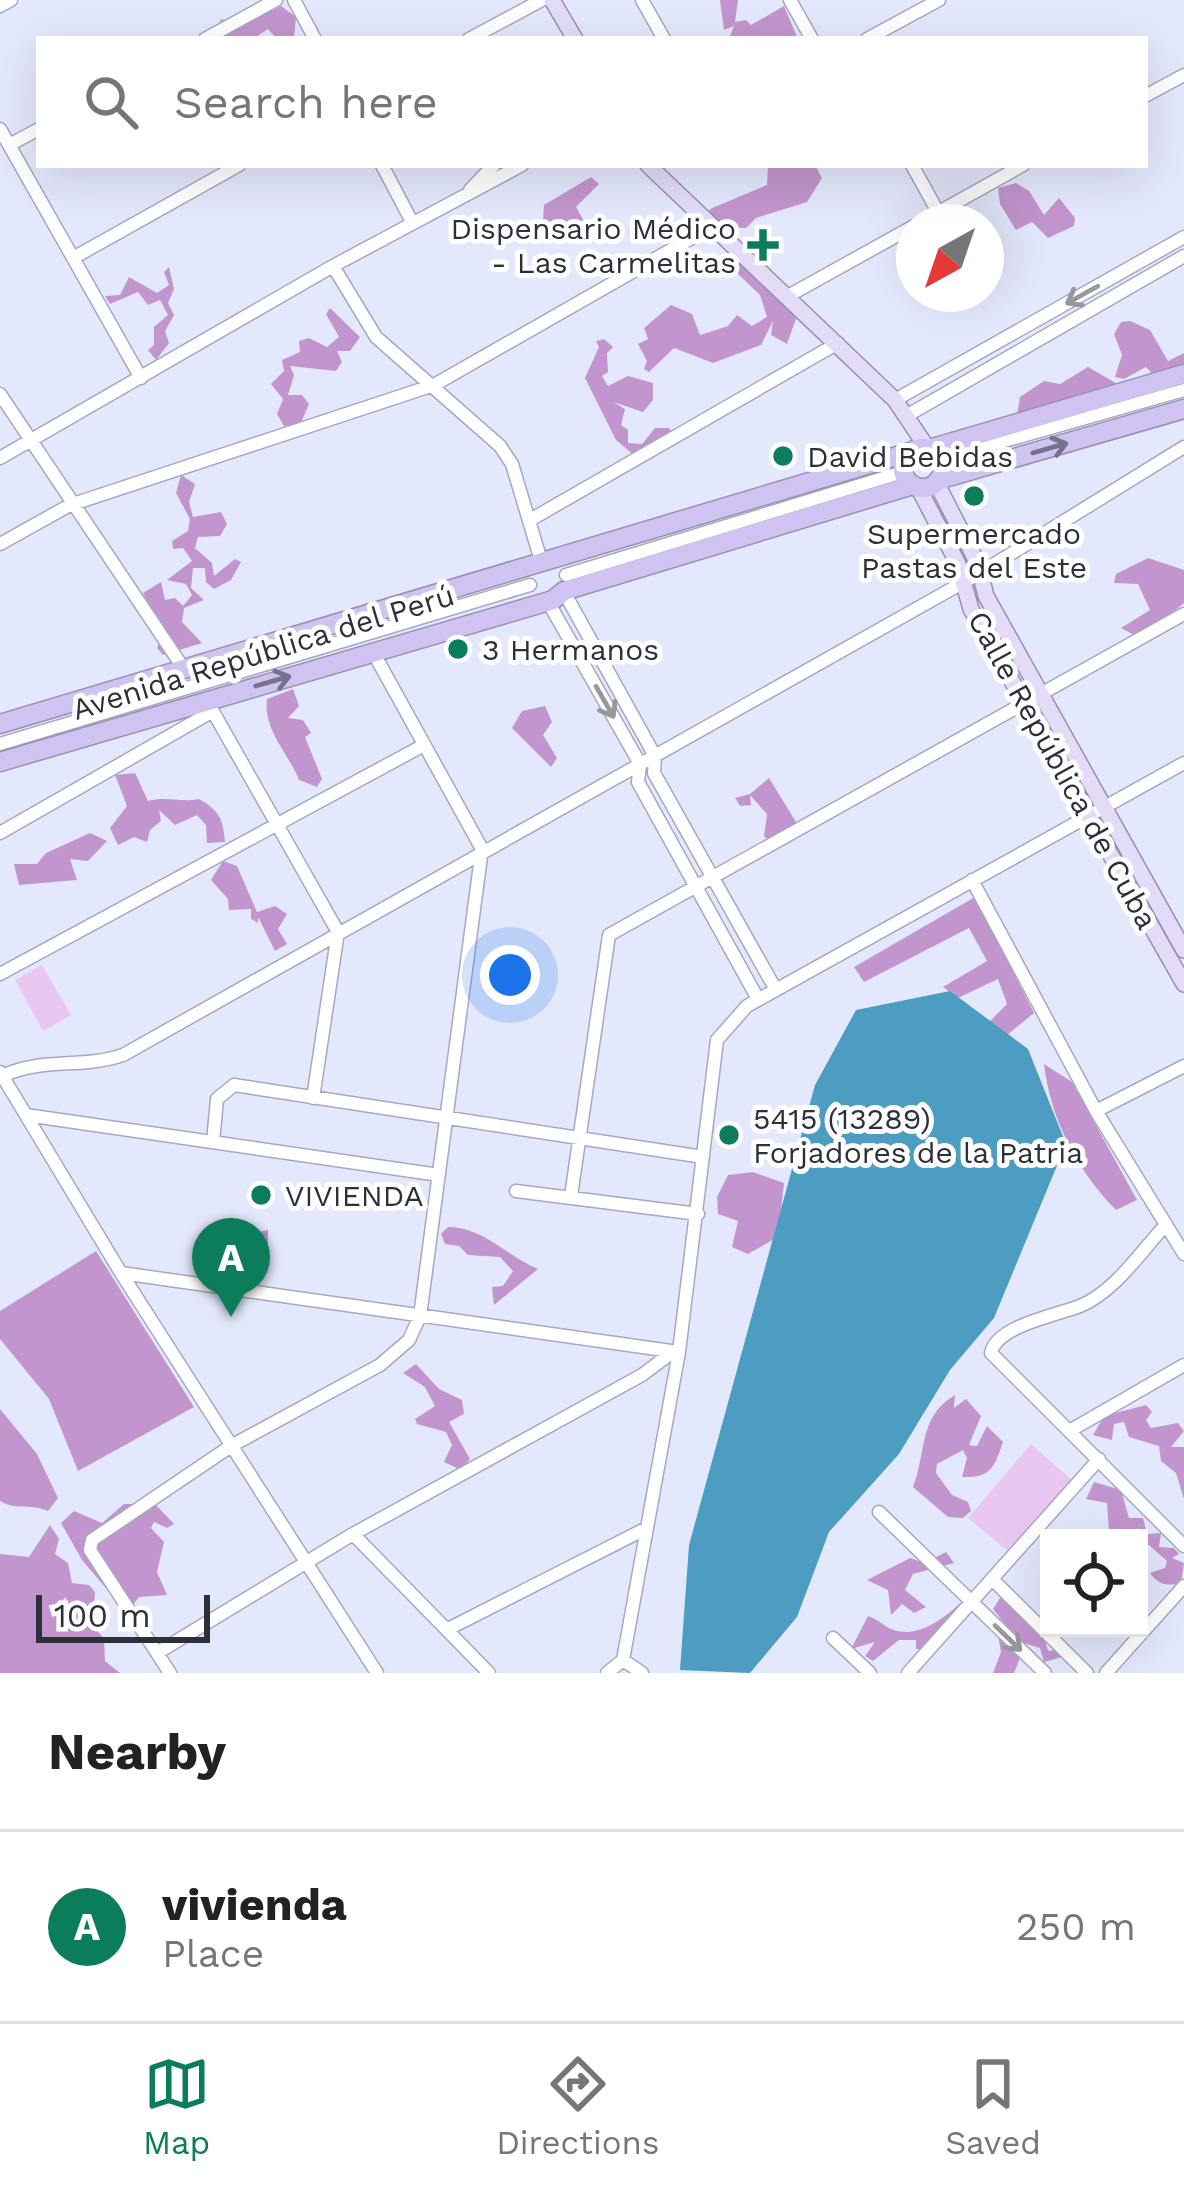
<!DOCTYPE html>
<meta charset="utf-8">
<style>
:root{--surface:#fff;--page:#f6f6f6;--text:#222;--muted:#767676;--line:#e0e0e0;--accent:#0b7d5a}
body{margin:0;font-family:"Work Sans",sans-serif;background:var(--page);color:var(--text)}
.controls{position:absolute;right:36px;bottom:36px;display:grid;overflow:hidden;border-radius:0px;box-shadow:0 12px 48px #0002}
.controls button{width:108px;height:108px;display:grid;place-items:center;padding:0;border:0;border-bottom:3px solid var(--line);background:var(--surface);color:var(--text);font:60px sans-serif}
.compass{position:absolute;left:896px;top:204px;width:108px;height:108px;border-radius:50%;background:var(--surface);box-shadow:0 12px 48px #0002;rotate:220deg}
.scale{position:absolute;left:36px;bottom:30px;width:174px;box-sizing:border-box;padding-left:12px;border:6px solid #2e3039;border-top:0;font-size:33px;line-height:42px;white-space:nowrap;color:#2e3039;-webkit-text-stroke:9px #fff;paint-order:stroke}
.you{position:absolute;left:510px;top:975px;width:42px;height:42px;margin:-30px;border:9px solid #fff;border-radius:50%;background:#1a73e8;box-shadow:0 0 0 18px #1a73e833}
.badge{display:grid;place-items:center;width:78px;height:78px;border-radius:50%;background:var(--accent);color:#fff;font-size:39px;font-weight:700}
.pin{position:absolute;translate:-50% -99px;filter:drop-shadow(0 3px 6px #0008)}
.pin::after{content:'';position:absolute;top:63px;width:42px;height:36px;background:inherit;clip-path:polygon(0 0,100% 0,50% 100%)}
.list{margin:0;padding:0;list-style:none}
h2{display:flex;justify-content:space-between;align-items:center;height:156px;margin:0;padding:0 48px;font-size:51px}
h2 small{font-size:39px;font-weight:400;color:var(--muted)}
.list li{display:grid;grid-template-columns:78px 1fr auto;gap:36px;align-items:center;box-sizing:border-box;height:192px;padding:0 48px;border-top:3px solid var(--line)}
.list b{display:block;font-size:45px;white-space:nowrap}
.list p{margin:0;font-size:39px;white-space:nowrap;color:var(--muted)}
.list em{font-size:39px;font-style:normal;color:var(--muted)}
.icon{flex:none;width:66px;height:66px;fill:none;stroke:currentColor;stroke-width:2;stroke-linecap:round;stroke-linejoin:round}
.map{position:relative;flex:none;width:1184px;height:1673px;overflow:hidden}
.search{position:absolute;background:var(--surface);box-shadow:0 12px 48px #0002;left:36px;right:36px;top:36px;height:132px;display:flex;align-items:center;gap:30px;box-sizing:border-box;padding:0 42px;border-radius:0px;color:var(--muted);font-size:45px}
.sheet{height:348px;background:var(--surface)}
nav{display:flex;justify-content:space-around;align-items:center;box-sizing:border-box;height:168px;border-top:3px solid var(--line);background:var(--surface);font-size:33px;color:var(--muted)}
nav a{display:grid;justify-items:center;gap:6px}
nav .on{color:var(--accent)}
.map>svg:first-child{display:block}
.green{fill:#eac7f2}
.forest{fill:#c395ce}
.water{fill:#4d9dc2}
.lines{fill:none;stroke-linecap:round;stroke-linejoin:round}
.minor-casing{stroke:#a4a9c0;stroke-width:15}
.major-casing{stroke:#9790b1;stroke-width:18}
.highway-casing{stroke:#9790b1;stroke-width:21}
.minor{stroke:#fff;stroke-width:12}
.major{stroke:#e3dbf7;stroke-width:15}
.highway{stroke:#d0c3f2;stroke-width:18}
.oneway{stroke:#96989c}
.oneway2{stroke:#77728c}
.poi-dot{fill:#0b7d5a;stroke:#fff;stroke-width:4.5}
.labels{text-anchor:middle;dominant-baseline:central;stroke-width:10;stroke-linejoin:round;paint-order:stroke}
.poi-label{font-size:30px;fill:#2e3039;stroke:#fff;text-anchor:start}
.street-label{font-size:30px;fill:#2e3039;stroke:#fff}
</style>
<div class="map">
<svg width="1184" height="1673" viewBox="0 0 1184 1673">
<rect width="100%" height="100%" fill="#e4e8fc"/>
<path class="green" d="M 42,965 L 71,1015 L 43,1031 L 15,980 Z
M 1031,1444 L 1072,1480 L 1009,1552 L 968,1518 Z"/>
<path class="forest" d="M 720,0 L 738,0 L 735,22 L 746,20 L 751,25 L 784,6 L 797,37 L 729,39 L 734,26 L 724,30 Z
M 281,6 L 296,17 L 294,38 L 277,39 L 268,29 L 253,39 L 215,39 L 221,19 L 240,25 Z
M 768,165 L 815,165 L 822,178 L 807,202 L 756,218 L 746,228 L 717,227 L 707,217 L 710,209 L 767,185 Z
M 591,177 L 599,184 L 576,207 L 589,230 L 584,235 L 573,231 L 559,242 L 543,221 L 544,205 Z
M 1016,183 L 1029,191 L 1044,215 L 1059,198 L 1075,218 L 1074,226 L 1048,238 L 1032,222 L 1016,230 L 1000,204 L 998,188 Z
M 737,262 L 746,263 L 797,316 L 787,344 L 771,335 L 773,321 L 761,345 L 713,363 L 674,348 L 649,372 L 644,369 L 647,361 L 638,344 L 648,339 L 644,328 L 671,305 L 692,314 L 700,335 L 728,326 L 737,315 L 752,326 L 767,317 L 760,295 L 734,270 Z
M 169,267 L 174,289 L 168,303 L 174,315 L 165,331 L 169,343 L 156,360 L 148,350 L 154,345 L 154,327 L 168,315 L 160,300 L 148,305 L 138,292 L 110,304 L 105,296 L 120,295 L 129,277 L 157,293 L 169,285 L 164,272 Z
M 330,308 L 360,337 L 350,351 L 337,351 L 342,362 L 336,371 L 290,366 L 294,375 L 288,395 L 302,395 L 309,404 L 300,425 L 284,426 L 277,414 L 283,399 L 271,384 L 284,371 L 282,360 L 300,352 L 299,341 L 309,338 L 327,347 L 339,337 L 326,314 Z
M 1130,321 L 1150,330 L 1168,361 L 1184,353 L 1184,378 L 1165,388 L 1146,367 L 1124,379 L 1115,377 L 1122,355 L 1114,334 L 1121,322 Z
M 604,339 L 613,347 L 607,353 L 608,372 L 602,376 L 608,386 L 628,376 L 653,383 L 653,400 L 643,412 L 613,402 L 625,409 L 621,425 L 628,430 L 628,443 L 642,444 L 655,428 L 669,428 L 673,435 L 635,456 L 616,440 L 585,378 L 599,347 L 596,341 Z
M 1088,367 L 1121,386 L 1017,415 L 1020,397 L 1044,381 L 1060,384 Z
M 181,475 L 195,484 L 189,502 L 193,517 L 221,512 L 227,524 L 220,536 L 198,537 L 195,548 L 212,563 L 214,576 L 235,559 L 241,562 L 231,580 L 214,589 L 206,582 L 205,568 L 193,568 L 191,588 L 204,600 L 184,608 L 182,622 L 202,643 L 163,655 L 157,648 L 160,641 L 173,637 L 162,638 L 135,604 L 147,601 L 143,593 L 161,582 L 165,600 L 175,598 L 183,606 L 192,595 L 186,584 L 167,580 L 192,561 L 183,548 L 173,549 L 172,541 L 188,531 L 190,519 L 176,493 Z
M 1148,558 L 1184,570 L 1184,603 L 1142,639 L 1121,628 L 1150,610 L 1138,584 L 1114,583 L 1116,574 Z
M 293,689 L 299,706 L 288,718 L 303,720 L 311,733 L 305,737 L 322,779 L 317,787 L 299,780 C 288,752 263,730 267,699 Z
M 545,706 L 552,722 L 543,735 L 557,758 L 551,767 L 512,728 L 522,711 Z
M 135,773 L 148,801 C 167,796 180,803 199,799 C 220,811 223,819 225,842 L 207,843 L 206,825 L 197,815 L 175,825 L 159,810 L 161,821 L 150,830 L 147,842 L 134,837 L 118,845 L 110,828 L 127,806 L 115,775 Z
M 769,778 L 796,822 L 775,841 L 764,837 L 767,814 L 750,795 L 751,805 L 740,806 L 735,798 L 750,794 Z
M 90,833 L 107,841 L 88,861 L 70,859 L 77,880 L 19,885 L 14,864 L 37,864 L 46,853 Z
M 223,861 L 237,866 L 257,912 L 275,906 L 287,914 L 278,929 L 287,944 L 275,951 L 258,917 L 258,923 L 251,919 L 251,909 L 229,910 L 228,899 L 211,880 Z
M 975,897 L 1034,1013 L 1001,1040 L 984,1027 L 1007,1004 L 998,979 L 958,998 L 943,987 L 987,961 L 969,928 L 864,982 L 854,967 Z
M 1044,1064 L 1072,1082 L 1137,1200 L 1116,1210 C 1078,1172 1050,1118 1044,1064 Z
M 753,1172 L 784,1183 L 778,1237 L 748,1254 L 732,1247 L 738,1221 L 718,1214 L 717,1197 L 728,1175 Z
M 225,1219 L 250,1234 L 268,1230 L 268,1265 L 258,1274 L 221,1277 L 223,1267 L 211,1253 L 214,1232 Z
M 448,1227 C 483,1227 507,1256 538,1269 L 494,1305 L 492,1287 L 503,1286 L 513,1271 L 500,1257 L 468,1255 L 459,1246 L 445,1244 L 441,1234 Z
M 96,1251 L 194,1407 L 78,1471 L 49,1399 L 0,1339 L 0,1311 Z
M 416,1364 L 439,1389 L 462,1400 L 464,1414 L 449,1422 L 470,1459 L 461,1470 L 444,1462 L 452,1445 L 446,1432 L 417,1424 L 415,1419 L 435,1406 L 425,1387 L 403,1373 Z
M 955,1395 L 954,1408 L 966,1399 L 981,1416 L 969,1445 L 977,1446 L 987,1426 L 1003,1442 C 994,1468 991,1478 962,1477 L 967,1458 L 963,1450 L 937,1464 L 936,1473 L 952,1495 L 968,1502 L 971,1511 L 963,1518 L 948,1517 L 913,1487 C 927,1451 918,1417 955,1395 Z
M 1146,1405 L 1152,1412 L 1146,1420 L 1151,1428 L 1178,1423 L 1184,1431 L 1171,1447 L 1184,1447 L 1184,1499 L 1176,1473 L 1161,1461 L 1159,1446 L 1129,1437 L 1124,1422 L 1114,1424 L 1112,1440 L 1093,1435 L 1104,1416 Z
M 0,1409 L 37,1454 L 58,1498 L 48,1511 C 31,1503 17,1511 0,1501 Z
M 1094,1482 L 1121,1490 L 1129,1518 L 1143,1518 L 1147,1534 L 1161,1533 L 1159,1547 L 1174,1548 L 1179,1554 L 1172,1558 L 1184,1563 L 1181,1584 C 1167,1585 1159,1586 1150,1573 L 1165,1568 L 1167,1561 L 1149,1545 L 1140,1553 L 1147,1569 L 1139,1580 L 1139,1538 L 1109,1532 L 1107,1503 L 1086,1499 Z
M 124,1504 L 155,1504 L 174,1524 L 167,1528 L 154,1522 L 151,1528 L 164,1542 L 157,1572 L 167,1595 L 139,1597 L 127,1613 L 82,1560 L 61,1523 L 74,1511 L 102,1523 Z
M 50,1525 L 59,1539 L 55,1554 L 68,1563 L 72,1583 L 89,1585 L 95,1592 L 93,1625 L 104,1639 L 105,1661 L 120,1673 L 0,1673 L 0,1554 L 29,1557 Z
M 946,1552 L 954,1563 L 913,1574 L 905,1590 L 926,1607 L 914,1613 L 902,1604 L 891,1615 L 888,1590 L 867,1580 L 910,1558 L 925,1563 Z
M 1002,1595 C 1044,1624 1038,1614 1048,1651 L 1056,1650 L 1062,1657 L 1044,1662 L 1040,1648 L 1020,1642 L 1023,1651 L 1014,1673 L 993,1673 L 1001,1652 L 997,1629 L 1016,1638 L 993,1609 Z
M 965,1599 L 925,1649 L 916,1649 L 916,1640 L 899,1640 L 873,1661 L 865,1656 L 875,1642 L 851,1649 L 868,1616 C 878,1619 884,1627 894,1630 C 921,1639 947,1615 965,1599 Z"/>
<path class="water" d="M 950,991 L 1028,1049 L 1066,1144 L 994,1318 L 950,1370 L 899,1454 L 829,1532 L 797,1617 L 750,1673 L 680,1670 L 689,1545 L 815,1085 L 856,1010 Z"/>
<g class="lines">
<defs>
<path id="minor" d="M 294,0 L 315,39
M 642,0 L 664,39
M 790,0 L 812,39
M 0,6 L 11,0
M 205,39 L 276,0
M 469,39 L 542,0
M 867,39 L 939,0
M 1145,96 L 1184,75
M 0,129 L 141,378
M 9,145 L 39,129
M 382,165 L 412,222
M 912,165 L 938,212
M 470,190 L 494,165
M 921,222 L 1023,165
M 73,258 L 239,165
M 333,266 L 376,337 L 500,446 L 512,464 L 542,564
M 788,296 L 914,226
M 0,394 L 184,669
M 895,400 L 1184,237
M 908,415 L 1184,256
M 0,458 L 333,266 L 522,165
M 941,459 L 1184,390
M 530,520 L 838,343
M 0,544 L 70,505 L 434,385 L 711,227
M 566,575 L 903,472
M 564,592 L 655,756 L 654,773 L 776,990
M 547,600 L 640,764 L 638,782 L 758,999
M 207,701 L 338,932 L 313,1098
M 0,744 L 530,585
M 0,833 L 213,711
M 972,880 L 1096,1111 L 1184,1254
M 0,974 L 424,745
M 0,1072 L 121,1273 L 377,1673
M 2,1076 C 43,1057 82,1069 123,1055 L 980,573 L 1184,447
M 1096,1111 L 1184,1066
M 26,1115 L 439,1175
M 213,1142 L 217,1099 L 234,1085 L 703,1157
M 516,1191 L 698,1214
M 571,1196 L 609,935 L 1184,614
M 1163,1228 C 1139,1254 1114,1292 1080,1306 C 1057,1315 996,1326 991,1353 L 1184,1546
M 121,1273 L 678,1352
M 1071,1430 L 1184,1365
M 879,1512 L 1045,1673
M 353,1534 L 489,1673
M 993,1580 L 1087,1673
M 448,1629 L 647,1528
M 833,1638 L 870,1673
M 157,1653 L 353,1534 L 642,1375 L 674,1351
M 623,1660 L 642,1673
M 170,1673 L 90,1550 L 92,1540 L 231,1446 L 380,1365 L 409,1340 L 420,1316 L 482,849 L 373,652
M 607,1673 L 623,1660 L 679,1352 L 717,1040 L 747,1006 L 1184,763
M 908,1673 L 1099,1459
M 1106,1673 L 1184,1586"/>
<path id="major" d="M 552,0 L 575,39
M 648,165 L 895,400 L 928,449
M 936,482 L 978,564 L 986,596 L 1184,950
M 918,487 L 958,564 L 971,609 L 1184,984"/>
<path id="highway" d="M903 468a20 20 0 1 1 40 0a20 20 0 1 1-40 0Z
M 929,449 L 1184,374
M 938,480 L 1184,409
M 0,724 L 910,452
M 0,762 L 553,600 L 564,591 L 913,485"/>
</defs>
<use href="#minor" class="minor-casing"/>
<use href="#major" class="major-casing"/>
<use href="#highway" class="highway-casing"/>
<use href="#minor" class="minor"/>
<use href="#major" class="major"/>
<use href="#highway" class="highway"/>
</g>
<defs><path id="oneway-shaft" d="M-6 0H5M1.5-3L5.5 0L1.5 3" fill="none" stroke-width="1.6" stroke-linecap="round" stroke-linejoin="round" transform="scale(3)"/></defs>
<g class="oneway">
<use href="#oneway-shaft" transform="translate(1082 295) rotate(151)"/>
<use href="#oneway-shaft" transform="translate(605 702) rotate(60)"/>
<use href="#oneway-shaft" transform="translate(1008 1638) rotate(44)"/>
</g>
<g class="oneway2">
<use href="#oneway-shaft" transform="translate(1050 448) rotate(-16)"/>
<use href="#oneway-shaft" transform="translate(273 681) rotate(-16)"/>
</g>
<g class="poi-dot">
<path d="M757 227h12v12h12v12h-12v12h-12v-12h-12v-12h12z"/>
<circle cx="783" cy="456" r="12"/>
<circle cx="974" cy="496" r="12"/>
<circle cx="458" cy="649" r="12"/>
<circle cx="729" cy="1135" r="12"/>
<circle cx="261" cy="1195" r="12"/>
</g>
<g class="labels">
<g class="poi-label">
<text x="736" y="228" text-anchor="end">Dispensario Médico<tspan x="736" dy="34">- Las Carmelitas</tspan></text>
<text x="807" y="456">David Bebidas</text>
<text x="974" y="533" text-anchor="middle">Supermercado<tspan x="974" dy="34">Pastas del Este</tspan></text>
<text x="482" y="649">3 Hermanos</text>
<text x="753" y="1118">5415 (13289)<tspan x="753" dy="34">Forjadores de la Patria</tspan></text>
<text x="285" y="1195">VIVIENDA</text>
</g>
<g class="street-label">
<text transform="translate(263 652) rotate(-17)">Avenida República del Perú</text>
<text transform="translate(1063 770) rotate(61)">Calle República de Cuba</text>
</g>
</g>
</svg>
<div class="controls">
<button><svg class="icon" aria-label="locate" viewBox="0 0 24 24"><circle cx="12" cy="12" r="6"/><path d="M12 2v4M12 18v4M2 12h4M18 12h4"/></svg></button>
</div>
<svg class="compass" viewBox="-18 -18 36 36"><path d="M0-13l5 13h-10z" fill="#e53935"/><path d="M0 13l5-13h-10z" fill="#767676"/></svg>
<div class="scale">100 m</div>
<div class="you"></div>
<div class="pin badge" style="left:231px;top:1317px">A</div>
<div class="search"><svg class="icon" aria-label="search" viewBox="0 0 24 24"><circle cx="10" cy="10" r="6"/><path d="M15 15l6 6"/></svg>Search here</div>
</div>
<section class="sheet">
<h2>Nearby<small></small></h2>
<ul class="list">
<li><span class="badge">A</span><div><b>vivienda</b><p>Place</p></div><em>250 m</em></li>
</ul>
</section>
<nav>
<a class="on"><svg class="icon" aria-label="map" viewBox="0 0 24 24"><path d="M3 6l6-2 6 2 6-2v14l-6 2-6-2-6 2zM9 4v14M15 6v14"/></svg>Map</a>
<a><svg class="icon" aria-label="directions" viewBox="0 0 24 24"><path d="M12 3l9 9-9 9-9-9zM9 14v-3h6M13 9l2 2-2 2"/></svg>Directions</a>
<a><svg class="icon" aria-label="saved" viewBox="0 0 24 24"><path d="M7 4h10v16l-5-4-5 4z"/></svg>Saved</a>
</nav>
